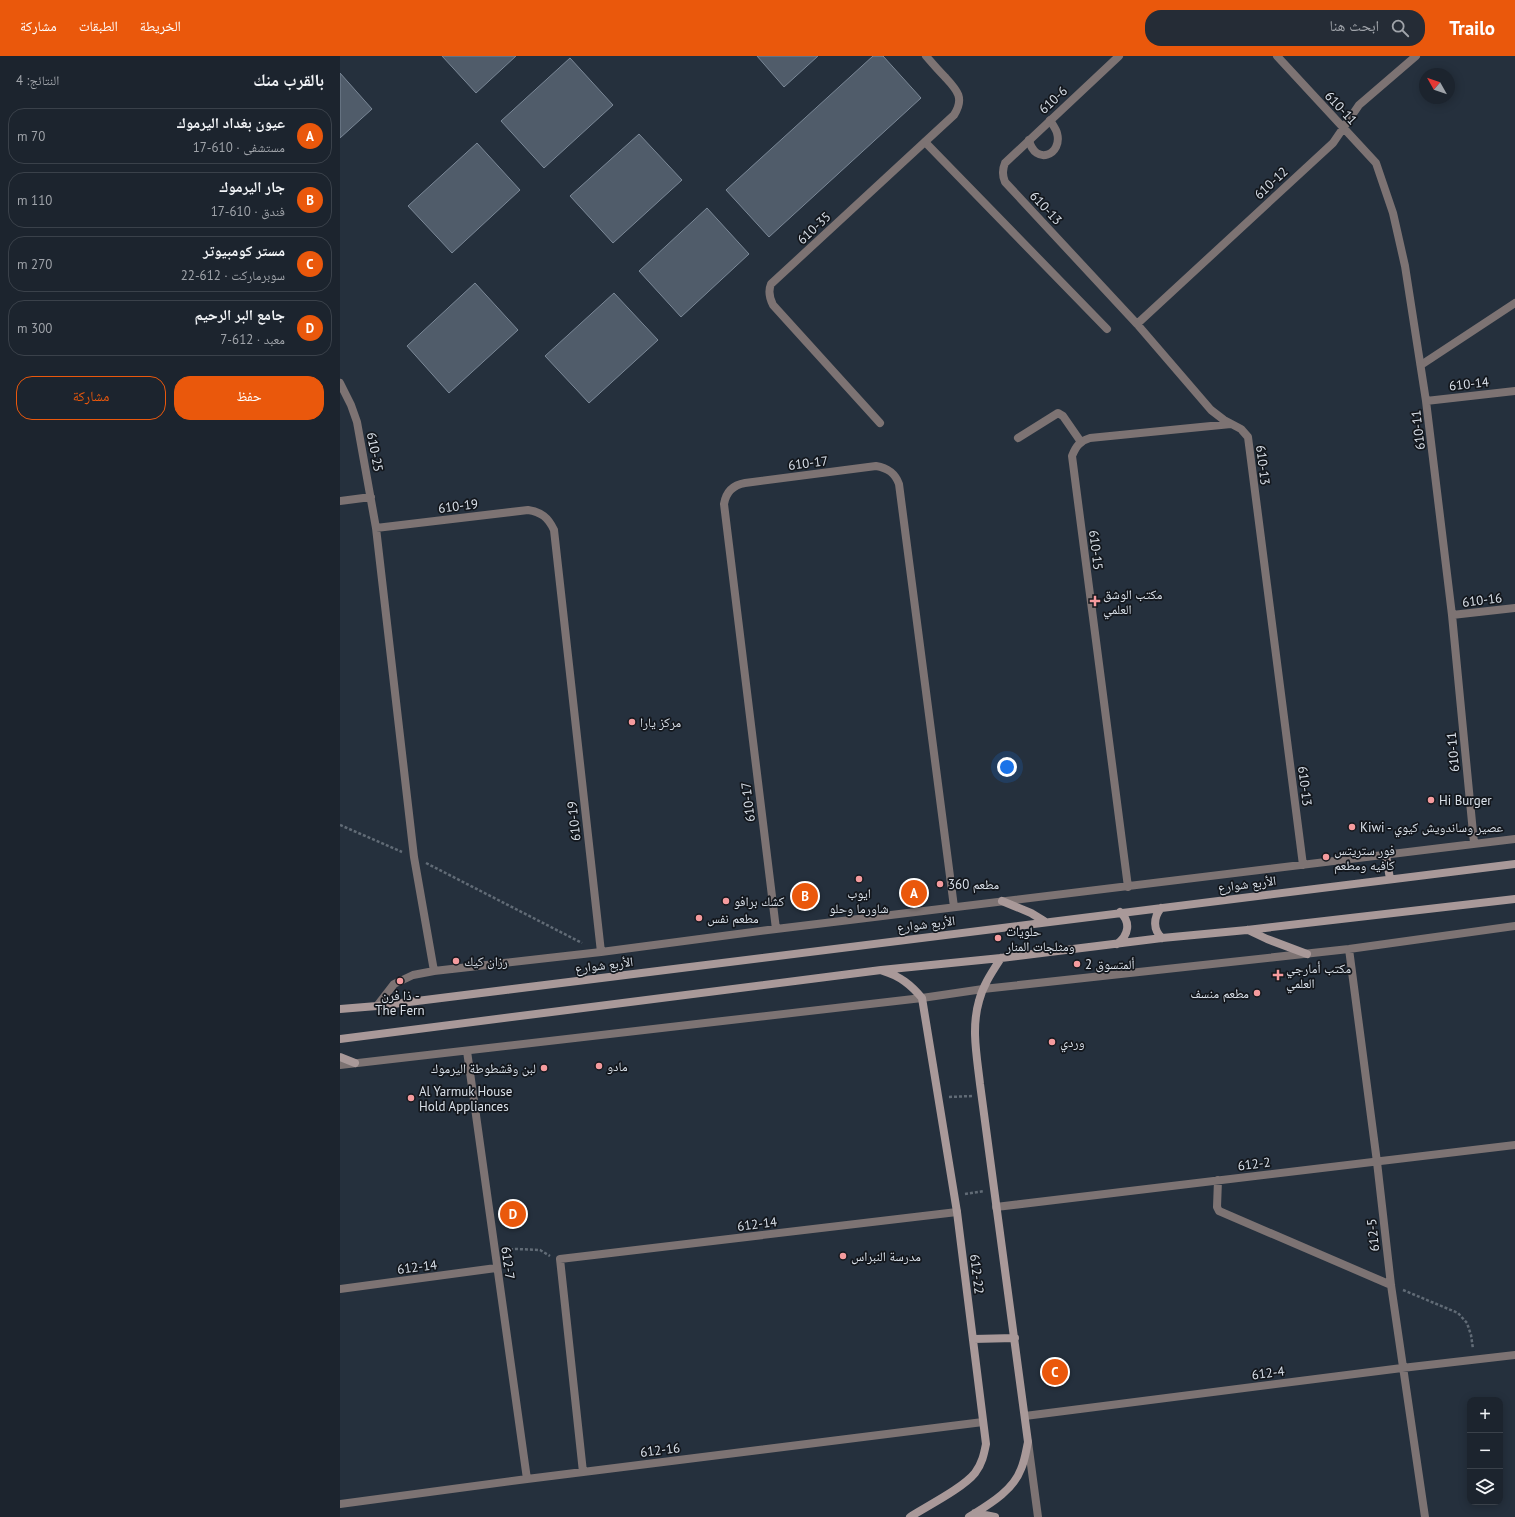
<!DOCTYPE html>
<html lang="ar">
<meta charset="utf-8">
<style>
:root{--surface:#1c242e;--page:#252c36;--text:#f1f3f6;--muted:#a0a4aa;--line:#3a414a;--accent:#ea580c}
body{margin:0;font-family:"PT Sans","Noto Naskh Arabic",sans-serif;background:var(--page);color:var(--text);direction:rtl}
.controls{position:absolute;right:12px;bottom:12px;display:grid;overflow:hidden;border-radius:8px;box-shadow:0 2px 10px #0003}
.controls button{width:36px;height:36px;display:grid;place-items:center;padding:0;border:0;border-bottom:1px solid var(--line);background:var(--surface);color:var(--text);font:20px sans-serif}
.compass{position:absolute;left:1079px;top:12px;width:36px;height:36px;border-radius:50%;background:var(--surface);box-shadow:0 2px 10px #0003;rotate:310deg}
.you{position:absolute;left:667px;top:711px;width:14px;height:14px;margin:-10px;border:3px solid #fff;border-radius:50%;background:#1a73e8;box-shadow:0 0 0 6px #1a73e833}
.badge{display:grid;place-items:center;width:26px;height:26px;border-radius:50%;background:var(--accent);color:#fff;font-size:13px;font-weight:700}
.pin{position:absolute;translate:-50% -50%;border:2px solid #fff;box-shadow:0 1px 4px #0006}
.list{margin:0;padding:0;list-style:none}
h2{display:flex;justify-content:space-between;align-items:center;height:52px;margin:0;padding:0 16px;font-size:17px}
h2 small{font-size:13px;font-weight:400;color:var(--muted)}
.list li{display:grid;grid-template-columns:26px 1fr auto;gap:12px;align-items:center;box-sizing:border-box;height:56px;margin:0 8px 8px;padding:0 8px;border:1px solid var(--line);border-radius:16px}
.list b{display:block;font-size:15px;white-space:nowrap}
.list p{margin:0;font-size:13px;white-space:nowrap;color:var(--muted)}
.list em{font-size:13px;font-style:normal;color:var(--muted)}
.actions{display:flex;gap:8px;padding:12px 16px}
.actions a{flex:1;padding:9px 0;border:1px solid var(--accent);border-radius:16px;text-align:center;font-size:14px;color:var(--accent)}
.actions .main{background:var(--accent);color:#fff}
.icon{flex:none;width:22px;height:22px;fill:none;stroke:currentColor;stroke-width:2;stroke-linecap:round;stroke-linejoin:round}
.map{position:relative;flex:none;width:1175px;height:1461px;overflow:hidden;direction:ltr}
header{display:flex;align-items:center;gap:24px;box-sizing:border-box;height:56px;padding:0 20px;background:var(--accent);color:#fff}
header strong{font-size:19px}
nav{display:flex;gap:22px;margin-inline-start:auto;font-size:14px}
.search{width:280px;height:36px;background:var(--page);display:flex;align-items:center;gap:10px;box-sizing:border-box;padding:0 14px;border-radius:16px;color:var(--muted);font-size:15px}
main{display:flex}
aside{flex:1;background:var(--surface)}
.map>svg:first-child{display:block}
.building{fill:#505c6a;stroke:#7b8897}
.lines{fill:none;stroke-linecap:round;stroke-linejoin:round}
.path{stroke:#616b76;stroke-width:2.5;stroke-dasharray:3 2;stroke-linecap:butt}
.lane{stroke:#7d7373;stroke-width:8}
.street{stroke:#7d7373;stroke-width:8}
.secondary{stroke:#a99999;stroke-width:8}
.poi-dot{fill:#f59b9e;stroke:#13171d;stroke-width:1.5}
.labels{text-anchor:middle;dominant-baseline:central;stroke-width:3.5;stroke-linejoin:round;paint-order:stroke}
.street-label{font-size:13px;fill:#dae1ea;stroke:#13171d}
.poi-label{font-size:13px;fill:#dae1ea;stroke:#13171d;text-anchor:start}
</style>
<header>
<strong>Trailo</strong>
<div class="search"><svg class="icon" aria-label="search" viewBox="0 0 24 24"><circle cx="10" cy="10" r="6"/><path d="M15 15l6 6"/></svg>ابحث هنا</div>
<nav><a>الخريطة</a><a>الطبقات</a><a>مشاركة</a></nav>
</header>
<main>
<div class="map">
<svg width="1175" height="1461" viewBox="0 0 1175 1461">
<rect width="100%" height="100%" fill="#25303d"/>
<path class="building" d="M 102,0 L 176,0 L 136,37 Z
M 417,0 L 478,0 L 444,31 Z
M 533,0 L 543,0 L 581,42 L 429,181 L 386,134 Z
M 230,2 L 273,49 L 204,112 L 161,65 Z
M 0,17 L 32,53 L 0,82 Z
M 299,78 L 342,124 L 273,187 L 230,140 Z
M 137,87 L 180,134 L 112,197 L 68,150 Z
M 367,152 L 409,198 L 341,261 L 299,215 Z
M 135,227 L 178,274 L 109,337 L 67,290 Z
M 274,237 L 318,284 L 249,347 L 205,300 Z"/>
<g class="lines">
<path class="path" d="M 0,769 L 62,796
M 86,807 L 242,887
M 609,1041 L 632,1040
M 625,1138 L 644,1135
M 165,1194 L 176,1193 L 200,1194 L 210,1200
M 1063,1234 L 1118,1257 L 1127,1267 L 1131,1279 L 1133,1293"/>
<path class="lane" d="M 689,84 C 695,110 723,99 717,77 C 716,73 712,68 710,64
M 585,86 L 767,273
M 1081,309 L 1175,247
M 678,382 L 718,357 L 723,360 L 741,386"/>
<path class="street" d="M 779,0 L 665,107 C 662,114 662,119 665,126 L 797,268 L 871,354 L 884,364 L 901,373 L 908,381 L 963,809
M 937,0 L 1036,107 L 1053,157 L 1065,210 L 1086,345 L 1112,559 L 1134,787
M 797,268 L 993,87 L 1019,49 L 1076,0
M 0,327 L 11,349 L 17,366 L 36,472
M 1086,345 L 1175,335
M 540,367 L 433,249 C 429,241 428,235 431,228 L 614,59 C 625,42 617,34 605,21 C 598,14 592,7 586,0
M 0,445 L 31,441
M 1112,559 L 1175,552
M 788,831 L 732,400 C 736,390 740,385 750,382 L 891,368
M 436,873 L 384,448 C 386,436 393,429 405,427 L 536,410 C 548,412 555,417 559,428 L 614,851
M 1009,893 L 1037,1106 L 1051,1229 L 1085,1461
M 94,915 L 74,801 L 36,472 L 188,454 C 201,456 208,461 214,474 L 261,896
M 37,950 L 54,928 L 73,919 L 94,915 L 261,896 L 436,873 L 1175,783
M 127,995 L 187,1423
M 0,1009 L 582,942 L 643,933 L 1009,893 L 1175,870
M 878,1124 L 877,1151 L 879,1155 L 1051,1229
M 656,1151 L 1175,1089
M 0,1233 L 156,1212
M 685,1360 L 1062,1312 L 1175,1299
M 688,1386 L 698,1461
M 243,1416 L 220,1203 L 617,1156
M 0,1448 L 187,1423 L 643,1366"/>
<path class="secondary" d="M 1046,799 L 1050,823
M 662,845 L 691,857 L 704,865
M 821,852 C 813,862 813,874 822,882
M 908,874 L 927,883 L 967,898
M 777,888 C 789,879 791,866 780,856
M 543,915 C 560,920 571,929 582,942 L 617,1156 L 646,1388 C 644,1398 642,1408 635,1417 C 623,1432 587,1450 570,1461
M 0,953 L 37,950 C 416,902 795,853 1175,808
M 0,983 L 541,914 L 661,902 L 822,882 L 907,874 L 1175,843
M 0,1001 L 15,1007
M 633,1283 L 675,1282
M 635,1457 L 655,1461
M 629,1461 C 648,1449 673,1435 681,1413 C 685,1404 686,1395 688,1386 L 640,1028 C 637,1001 631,972 639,945 C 643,929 652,916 661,902"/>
</g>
<g class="poi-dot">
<path d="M753 539h4v4h4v4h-4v4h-4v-4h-4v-4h4z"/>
<circle cx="292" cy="666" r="4"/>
<circle cx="1091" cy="744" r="4"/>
<circle cx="1012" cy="771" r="4"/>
<circle cx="986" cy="801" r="4"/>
<circle cx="519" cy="823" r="4"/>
<circle cx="600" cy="828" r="4"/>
<circle cx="386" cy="845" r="4"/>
<circle cx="359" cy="862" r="4"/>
<circle cx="658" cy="882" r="4"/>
<circle cx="116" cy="905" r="4"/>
<circle cx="737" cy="908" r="4"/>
<path d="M936 913h4v4h4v4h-4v4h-4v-4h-4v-4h4z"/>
<circle cx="60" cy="925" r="4"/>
<circle cx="917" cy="937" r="4"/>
<circle cx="712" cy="986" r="4"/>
<circle cx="259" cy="1010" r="4"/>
<circle cx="204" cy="1012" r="4"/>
<circle cx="71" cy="1042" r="4"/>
<circle cx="503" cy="1200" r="4"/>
</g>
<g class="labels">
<g class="street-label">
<text transform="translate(713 44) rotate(-43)">610-6</text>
<text transform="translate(1001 52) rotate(47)">610-11</text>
<text transform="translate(931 127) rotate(-43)">610-12</text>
<text transform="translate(706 152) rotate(47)">610-13</text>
<text transform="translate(474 172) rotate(-43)">610-35</text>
<text transform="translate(1129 328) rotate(-6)">610-14</text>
<text transform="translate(1078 374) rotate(-97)">610-11</text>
<text transform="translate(35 396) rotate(79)">610-25</text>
<text transform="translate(468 407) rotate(-7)">610-17</text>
<text transform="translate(923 409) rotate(83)">610-13</text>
<text transform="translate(118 450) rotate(-7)">610-19</text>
<text transform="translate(756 494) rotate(83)">610-15</text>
<text transform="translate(1142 544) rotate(-7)">610-16</text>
<text transform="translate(1113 696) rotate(-95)">610-11</text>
<text transform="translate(965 730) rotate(83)">610-13</text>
<text transform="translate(408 746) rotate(-97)">610-17</text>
<text transform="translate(234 765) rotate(-96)">610-19</text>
<text transform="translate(907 828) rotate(-7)">الأربع شوارع</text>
<text transform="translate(586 868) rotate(-7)">الأربع شوارع</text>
<text transform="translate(264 909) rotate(-7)">الأربع شوارع</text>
<text transform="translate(914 1108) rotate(-7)">612-2</text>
<text transform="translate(417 1168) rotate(-7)">612-14</text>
<text transform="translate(1033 1179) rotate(-96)">612-5</text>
<text transform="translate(168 1207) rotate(82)">612-7</text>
<text transform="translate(77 1211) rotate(-7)">612-14</text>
<text transform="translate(637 1218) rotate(83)">612-22</text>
<text transform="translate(928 1317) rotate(-7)">612-4</text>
<text transform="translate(320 1394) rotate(-7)">612-16</text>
</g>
<g class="poi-label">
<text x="763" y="538">مكتب الوشق<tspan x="763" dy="15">العلمي</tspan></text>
<text x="300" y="666">مركز يارا</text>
<text x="1099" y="744">Hi Burger</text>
<text x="1020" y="771">Kiwi - عصير وساندويش كيوي</text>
<text x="994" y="794">فور ستريتس<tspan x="994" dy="15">كافيه ومطعم</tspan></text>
<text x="608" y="828">مطعم 360</text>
<text x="519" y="837" text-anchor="middle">ايوب<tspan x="519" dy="15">شاورما وحلو</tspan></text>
<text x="394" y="845">كشك برافو</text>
<text x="367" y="862">مطعم نفس</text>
<text x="666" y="875">حلويات<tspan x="666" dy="15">ومثلجات المنار</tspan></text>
<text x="124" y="905">رزان كيك</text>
<text x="745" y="908">ألمتسوق 2</text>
<text x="946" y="912">مكتب أمارجي<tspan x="946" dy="15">العلمي</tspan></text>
<text x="909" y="937" text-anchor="end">مطعم منسف</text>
<text x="60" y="939" text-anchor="middle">ذا فرن -<tspan x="60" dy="15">The Fern</tspan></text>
<text x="720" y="986">وردي</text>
<text x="267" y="1010">مادو</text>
<text x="196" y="1012" text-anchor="end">لبن وقشطوطة اليرموك</text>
<text x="79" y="1035">Al Yarmuk House<tspan x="79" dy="15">Hold Appliances</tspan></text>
<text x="511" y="1200">مدرسة النبراس</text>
</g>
</g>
</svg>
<div class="controls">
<button>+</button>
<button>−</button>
<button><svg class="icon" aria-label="layers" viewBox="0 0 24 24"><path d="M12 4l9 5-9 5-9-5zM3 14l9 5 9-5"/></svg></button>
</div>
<svg class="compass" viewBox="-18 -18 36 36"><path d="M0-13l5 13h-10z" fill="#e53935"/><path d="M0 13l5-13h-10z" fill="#a0a4aa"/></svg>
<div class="you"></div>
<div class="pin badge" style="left:574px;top:837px">A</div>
<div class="pin badge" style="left:465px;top:840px">B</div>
<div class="pin badge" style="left:715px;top:1316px">C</div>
<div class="pin badge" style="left:173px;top:1158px">D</div>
</div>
<aside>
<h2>بالقرب منك<small>النتائج: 4</small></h2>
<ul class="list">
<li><span class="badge">A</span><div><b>عيون بغداد اليرموك</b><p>مستشفى · 610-17</p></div><em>70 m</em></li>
<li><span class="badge">B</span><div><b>جار اليرموك</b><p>فندق · 610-17</p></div><em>110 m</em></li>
<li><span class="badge">C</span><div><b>مستر كومبيوتر</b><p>سوبرماركت · 612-22</p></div><em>270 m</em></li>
<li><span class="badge">D</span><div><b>جامع البر الرحيم</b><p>معبد · 612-7</p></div><em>300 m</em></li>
</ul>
<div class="actions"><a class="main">حفظ</a><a>مشاركة</a></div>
</aside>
</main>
